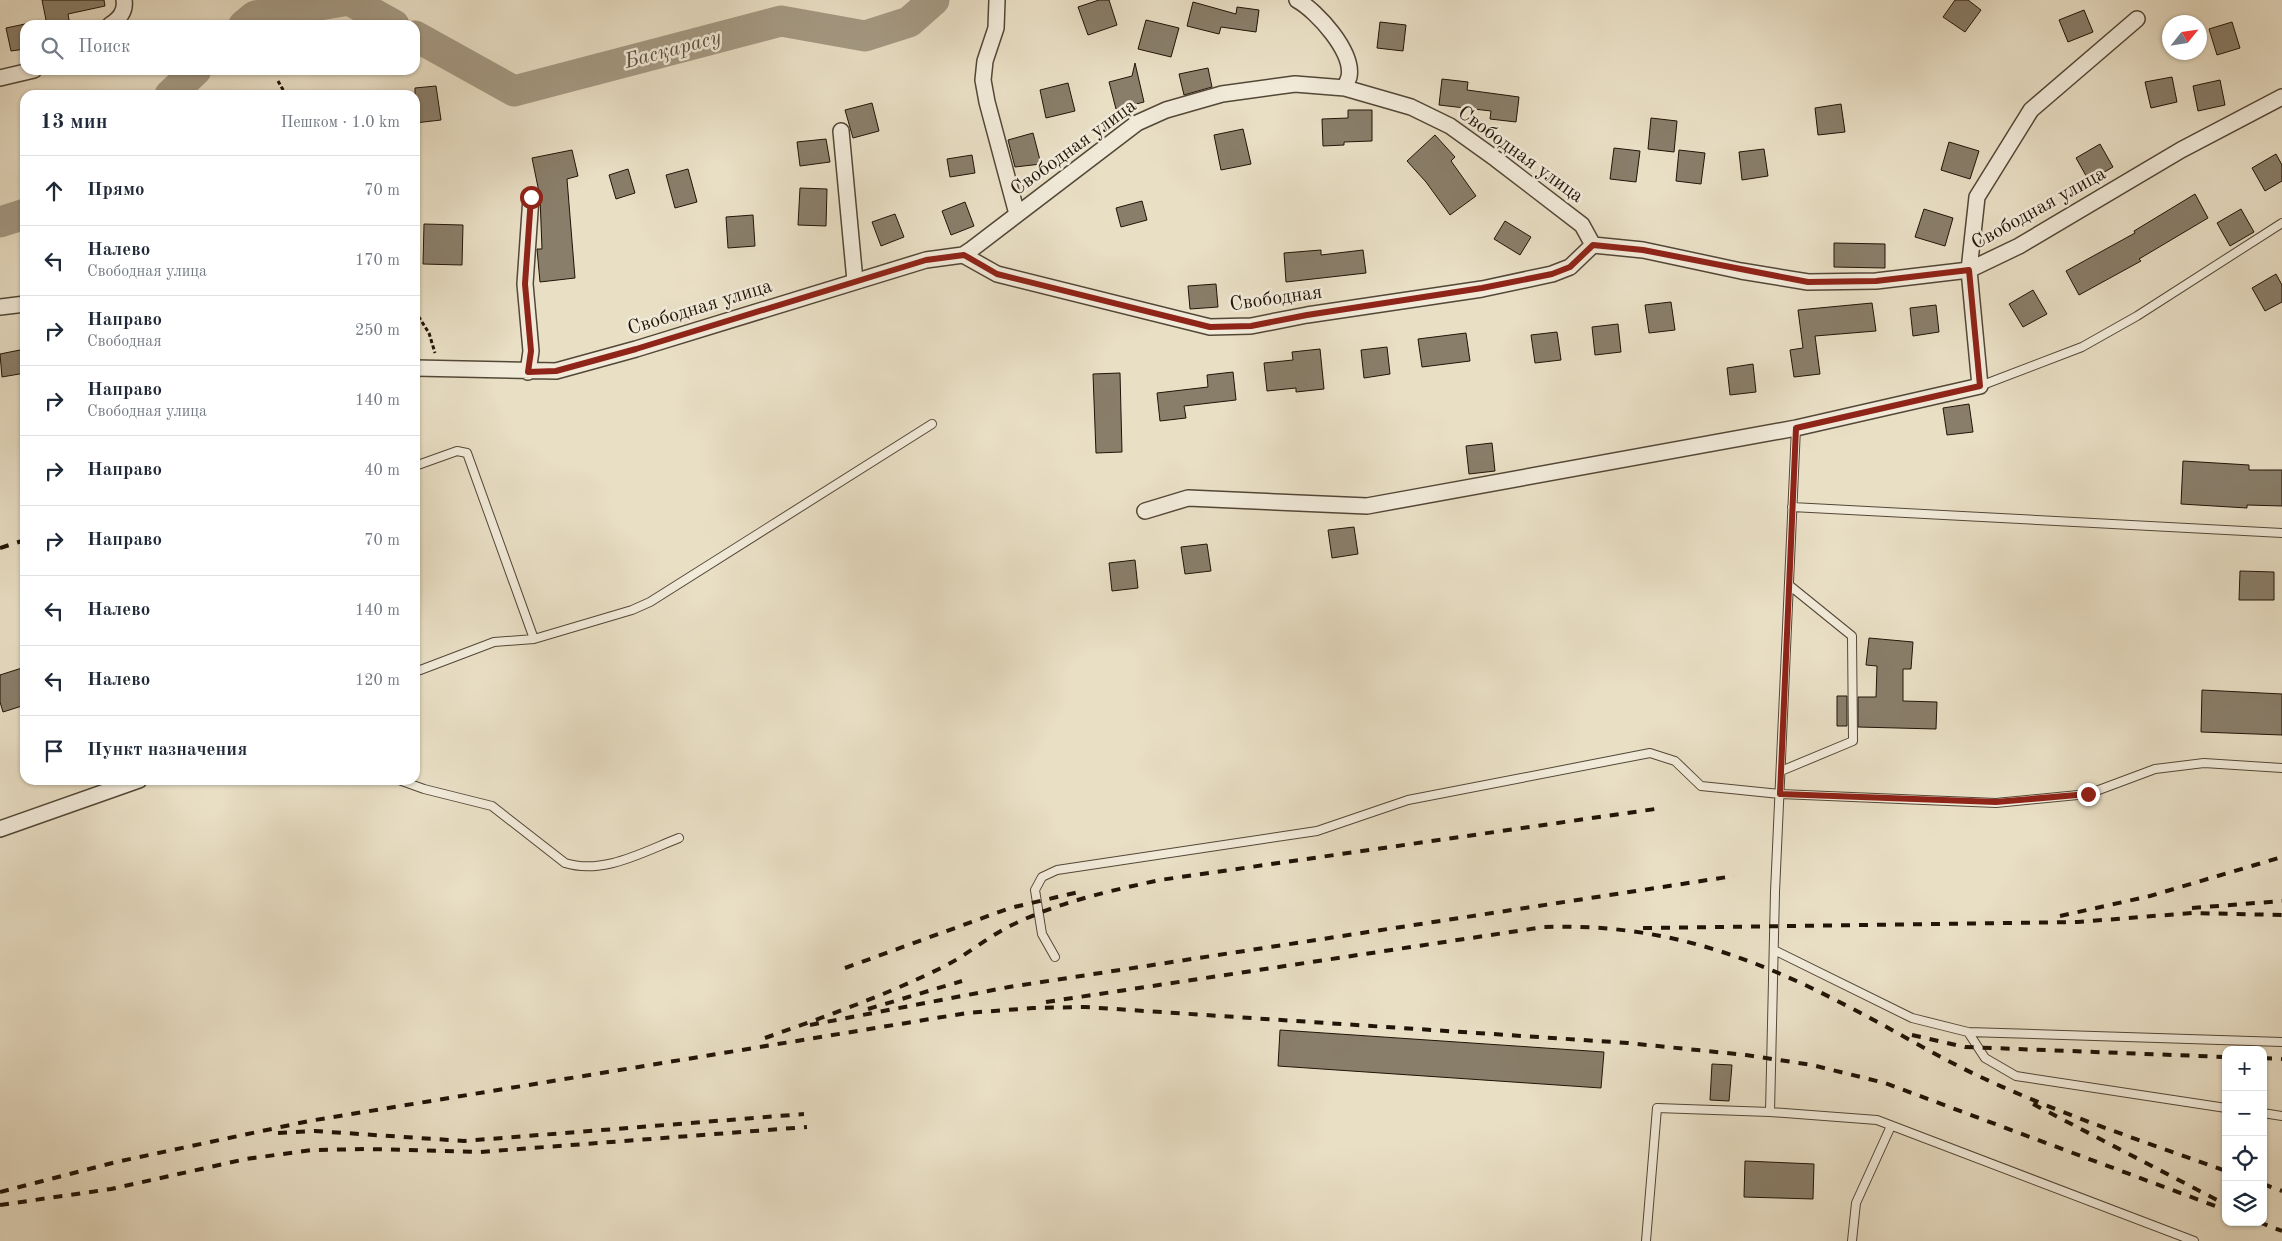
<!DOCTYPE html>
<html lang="ru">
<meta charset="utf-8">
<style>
:root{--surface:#fff;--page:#f6f6f7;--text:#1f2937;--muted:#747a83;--line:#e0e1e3}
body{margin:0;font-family:"Old Standard TT",serif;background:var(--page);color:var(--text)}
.controls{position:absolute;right:15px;bottom:15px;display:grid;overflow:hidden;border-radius:10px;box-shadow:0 1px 4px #0004}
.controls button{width:45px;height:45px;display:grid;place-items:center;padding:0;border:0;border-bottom:1px solid var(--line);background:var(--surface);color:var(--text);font:25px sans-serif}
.compass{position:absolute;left:2162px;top:15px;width:45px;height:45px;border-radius:50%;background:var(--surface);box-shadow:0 1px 4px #0004;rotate:60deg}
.stop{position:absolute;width:15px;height:15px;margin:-11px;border:4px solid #8f2418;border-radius:50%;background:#fff}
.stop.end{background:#8f2418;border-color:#fff;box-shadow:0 1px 5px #0008}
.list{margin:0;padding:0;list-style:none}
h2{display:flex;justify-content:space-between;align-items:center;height:65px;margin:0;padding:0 20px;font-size:21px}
h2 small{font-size:16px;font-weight:400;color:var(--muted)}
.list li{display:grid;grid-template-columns:32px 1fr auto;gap:15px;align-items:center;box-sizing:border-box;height:70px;padding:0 20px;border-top:1px solid var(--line)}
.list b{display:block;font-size:19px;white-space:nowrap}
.list p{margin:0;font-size:16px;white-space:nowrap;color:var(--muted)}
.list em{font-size:16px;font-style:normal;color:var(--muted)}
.icon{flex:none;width:28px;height:28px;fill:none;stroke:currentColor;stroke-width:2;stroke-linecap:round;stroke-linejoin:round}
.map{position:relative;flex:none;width:2282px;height:1241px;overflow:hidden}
.search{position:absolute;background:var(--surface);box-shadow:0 1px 4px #0004;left:20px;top:20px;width:400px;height:55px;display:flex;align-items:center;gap:12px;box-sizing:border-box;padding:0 18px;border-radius:15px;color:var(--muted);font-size:19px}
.panel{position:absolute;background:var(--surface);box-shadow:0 1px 4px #0004;left:20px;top:90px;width:400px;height:695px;border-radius:15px}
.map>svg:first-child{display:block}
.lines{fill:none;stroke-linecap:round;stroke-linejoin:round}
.river{stroke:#a59a84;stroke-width:31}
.building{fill:#897e6a;stroke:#211407}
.lane-casing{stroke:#534736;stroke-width:10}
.street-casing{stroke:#534736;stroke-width:18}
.path{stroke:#211407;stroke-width:3;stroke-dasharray:4 2.5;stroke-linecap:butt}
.lane{stroke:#f1ead9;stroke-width:8}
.street{stroke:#f1ead9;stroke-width:15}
.rail{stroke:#211407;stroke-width:4;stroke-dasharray:9 9;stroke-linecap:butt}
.route{stroke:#8f2418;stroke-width:6}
.labels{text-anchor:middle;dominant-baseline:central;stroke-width:5;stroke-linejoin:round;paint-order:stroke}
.street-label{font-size:20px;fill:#211407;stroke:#f1ead9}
.water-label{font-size:21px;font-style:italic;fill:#5c503f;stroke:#f1ead9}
</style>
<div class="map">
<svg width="2282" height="1241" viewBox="0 0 2282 1241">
<rect width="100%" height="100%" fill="#e9dfc5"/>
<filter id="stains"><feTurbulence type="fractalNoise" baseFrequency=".004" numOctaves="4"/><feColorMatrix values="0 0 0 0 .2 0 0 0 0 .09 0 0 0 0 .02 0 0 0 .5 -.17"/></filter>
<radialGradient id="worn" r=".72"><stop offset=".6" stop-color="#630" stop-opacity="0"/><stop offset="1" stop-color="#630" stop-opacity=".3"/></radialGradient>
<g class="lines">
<path class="river" d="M 244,25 L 255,16 L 349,0 L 394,25
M 415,36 L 514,91 L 781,21 L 865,36 L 909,22 L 934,0
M 170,95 L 196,70
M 0,222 L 25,214"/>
</g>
<path class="building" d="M 42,0 L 104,0 L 105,6 L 68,14 L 70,25 L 47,25 Z
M 1099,0 L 1109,0 L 1117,25 L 1088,35 L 1078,7 Z
M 1955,0 L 1968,0 L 1981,10 L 1965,32 L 1943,17 Z
M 1193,2 L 1236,14 L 1237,7 L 1259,10 L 1256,32 L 1221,27 L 1219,34 L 1187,26 Z
M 2084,10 L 2093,32 L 2068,42 L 2059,20 Z
M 1146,20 L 1179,28 L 1171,57 L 1138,49 Z
M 1380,22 L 1406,25 L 1403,51 L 1377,48 Z
M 2232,22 L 2240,48 L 2217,55 L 2209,29 Z
M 25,24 L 25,49 L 11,51 L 6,28 Z
M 1135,63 L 1144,102 L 1116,109 L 1109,82 L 1132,76 Z
M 1208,68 L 1212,87 L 1184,95 L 1179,74 Z
M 2172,77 L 2177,102 L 2151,108 L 2145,82 Z
M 1442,79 L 1468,82 L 1467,90 L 1519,97 L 1516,122 L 1490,119 L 1491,111 L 1439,105 Z
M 2220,80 L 2225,105 L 2198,111 L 2193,86 Z
M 1068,83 L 1075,111 L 1046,118 L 1040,90 Z
M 436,86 L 441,120 L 415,123 L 415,88 Z
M 872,103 L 879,131 L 853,138 L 845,110 Z
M 1841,104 L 1845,132 L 1818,135 L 1815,108 Z
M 1348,110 L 1372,110 L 1372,141 L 1344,142 L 1344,145 L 1323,146 L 1322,119 L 1348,118 Z
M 1651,118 L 1677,121 L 1674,152 L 1648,149 Z
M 1243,129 L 1251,164 L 1221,170 L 1214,135 Z
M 1033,133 L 1041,164 L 1015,167 L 1008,140 Z
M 1435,135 L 1455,157 L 1451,161 L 1476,196 L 1450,215 L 1426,182 L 1407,161 Z
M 826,139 L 830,162 L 800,166 L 797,142 Z
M 1949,142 L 1979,151 L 1970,179 L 1941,170 Z
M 2100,144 L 2113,167 L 2089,181 L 2076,158 Z
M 1614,148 L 1640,151 L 1636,182 L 1610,179 Z
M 1764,149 L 1768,176 L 1742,180 L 1739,152 Z
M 572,150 L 578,176 L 567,179 L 575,278 L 540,282 L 537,249 L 542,249 L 540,197 L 532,158 Z
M 1679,150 L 1705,153 L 1701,184 L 1676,181 Z
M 2276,154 L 2282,165 L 2282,181 L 2265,191 L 2252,168 Z
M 972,155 L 975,173 L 950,177 L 947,159 Z
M 628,169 L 635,193 L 616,199 L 609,175 Z
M 688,169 L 697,202 L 675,208 L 666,175 Z
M 800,188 L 827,189 L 826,226 L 798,225 Z
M 2195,194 L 2208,218 L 2139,259 L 2141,261 L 2079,295 L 2066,271 L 2135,233 L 2134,231 Z
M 1142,201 L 1147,220 L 1121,227 L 1116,208 Z
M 965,202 L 974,226 L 951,235 L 942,211 Z
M 1924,209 L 1953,218 L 1945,246 L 1915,237 Z
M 2241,209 L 2254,232 L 2230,246 L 2217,223 Z
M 895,214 L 904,237 L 881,246 L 872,222 Z
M 753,215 L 755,246 L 728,248 L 726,217 Z
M 1505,221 L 1531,237 L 1520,255 L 1494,239 Z
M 424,224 L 463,225 L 462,265 L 423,264 Z
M 1834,243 L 1885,244 L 1885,268 L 1834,267 Z
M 1321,250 L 1321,255 L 1363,250 L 1366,273 L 1286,282 L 1284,253 Z
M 2276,274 L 2282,285 L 2282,302 L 2265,311 L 2252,288 Z
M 1216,284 L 1218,307 L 1190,309 L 1188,286 Z
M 2033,290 L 2047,314 L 2023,327 L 2009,304 Z
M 1671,302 L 1675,330 L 1649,333 L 1645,305 Z
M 1872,303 L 1876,331 L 1815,336 L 1820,374 L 1794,377 L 1790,350 L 1803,348 L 1798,310 Z
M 1936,305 L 1939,332 L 1913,336 L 1910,308 Z
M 1618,324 L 1621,352 L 1595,355 L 1592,327 Z
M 1557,332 L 1561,360 L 1535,363 L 1531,335 Z
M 1466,333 L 1470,361 L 1422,367 L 1418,339 Z
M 1387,347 L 1390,374 L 1364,378 L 1361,350 Z
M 25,349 L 25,373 L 2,377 L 0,354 Z
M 1320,349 L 1324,389 L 1296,392 L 1296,388 L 1267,391 L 1264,363 L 1293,360 L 1292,352 Z
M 1753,364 L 1756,392 L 1730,395 L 1727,368 Z
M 1233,372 L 1236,400 L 1184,406 L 1186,418 L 1160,421 L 1157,393 L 1208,387 L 1207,375 Z
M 1120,373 L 1122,452 L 1096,453 L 1093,374 Z
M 1969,404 L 1973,432 L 1947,435 L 1943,408 Z
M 1492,443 L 1495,471 L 1469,474 L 1466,446 Z
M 2183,461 L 2249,465 L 2249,470 L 2282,470 L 2282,506 L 2247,505 L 2247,508 L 2181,504 Z
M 1354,527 L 1358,554 L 1332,558 L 1328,530 Z
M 1207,544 L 1211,571 L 1185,574 L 1181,547 Z
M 1135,560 L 1138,588 L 1112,591 L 1109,563 Z
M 2240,571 L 2274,572 L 2274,600 L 2239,600 Z
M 1869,638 L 1913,642 L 1911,669 L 1903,669 L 1903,701 L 1937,702 L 1936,729 L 1858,727 L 1858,697 L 1876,697 L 1877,666 L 1866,665 Z
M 25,667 L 25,705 L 3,712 L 0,702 L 0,675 Z
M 2202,690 L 2282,694 L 2282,735 L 2201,732 Z
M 1837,696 L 1847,696 L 1847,726 L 1837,726 Z
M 1280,1030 L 1604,1052 L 1601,1088 L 1278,1066 Z
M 1712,1064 L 1732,1065 L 1729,1101 L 1710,1100 Z
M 1745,1161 L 1814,1164 L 1813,1199 L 1744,1197 Z"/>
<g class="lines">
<defs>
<path id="lane" d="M 1980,386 L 2082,347 L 2137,316 L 2282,223
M 1796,428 L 1775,892 L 1770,1112 L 1877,1120 L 2194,1241
M 415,466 L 457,451 L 467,453 L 534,639
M 1792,507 L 2282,533
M 415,672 L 494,642 L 534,639 L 632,610 L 650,602 L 932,424
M 1781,771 L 1853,741 L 1852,636 L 1789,585
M 399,780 L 424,789 L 492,806 L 565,863 C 603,875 643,852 679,838
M 1774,950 L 1912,1018 L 1968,1032 L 2282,1042
M 1055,957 L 1042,934 L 1035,890 L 1042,877 L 1057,870 L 1317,831 L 1408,800 L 1650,753 L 1675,761 L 1701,786 L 1780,794 L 1996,803 L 2088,794 L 2155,769 L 2204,763 L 2282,768
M 1968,1032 L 1985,1058 L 2016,1076 L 2226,1108
M 2263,1113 L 2282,1116
M 1646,1241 L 1657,1108 L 1770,1112
M 1852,1241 L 1856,1203 L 1891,1126"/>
<path id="street" d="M 997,0 L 996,28 L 985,61 L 983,80 L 987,102 L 1017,214
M 1297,0 C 1317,11 1354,52 1349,77 C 1348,80 1346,84 1345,88
M 110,25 C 119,19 126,12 124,0
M 0,78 L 34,70
M 841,131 L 855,281
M 1593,245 L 1643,250 L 1741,271 L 1808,282 L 1876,281 L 1969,270 L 2019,246 L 2181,150 L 2282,97
M 963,255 L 997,274 L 1210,327 L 1251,326 L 1307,315 L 1482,289 L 1552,274 L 1570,267 L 1593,245
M 0,307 L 25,304
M 415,368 L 556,371 L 636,349 L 926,260 L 963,255 L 972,249 L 1137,123 L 1166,110 L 1222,94 L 1295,84 L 1345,88 L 1411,107 L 1450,126 L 1496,159 L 1582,225 L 1593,245
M 528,372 L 531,351 L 525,284 L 531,197
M 1145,511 L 1188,498 L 1367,506 L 1796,428 L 1980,386 L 1969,270 L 1977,197 L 2031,110 L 2137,19
M 0,829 L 139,780"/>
</defs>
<use href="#lane" class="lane-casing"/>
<use href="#street" class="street-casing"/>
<path class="path" d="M 278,81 L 286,95
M 415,311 L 429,333 L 435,353"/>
<use href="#lane" class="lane"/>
<use href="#street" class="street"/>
<path class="rail" d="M 0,548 L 25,540
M 2192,908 L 2282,901
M 2060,916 L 2150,896 L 2282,857
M 1643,928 L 2078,922 L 2192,913 L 2282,915
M 845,968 L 1010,908 L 1083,891
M 1046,1002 L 1544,927 C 1659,923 1751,955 1851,1008 C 1896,1031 1939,1058 1985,1079 C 2063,1115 2145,1142 2226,1171
M 868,1009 L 962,981
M 810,1025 L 1009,987 L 1734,876
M 1912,1035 L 1965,1047 L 2226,1057
M 765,1038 C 824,1017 884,996 941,968 C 966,956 987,937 1012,925 C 1059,902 1109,891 1160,880 L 1662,808
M 2263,1058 L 2282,1059
M 2033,1104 L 2217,1200
M 278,1133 L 315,1131 L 464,1141 L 804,1114
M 2263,1184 L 2282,1191
M 0,1192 L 116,1162 L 309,1121 L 967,1013 L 1033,1008 L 1085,1007 L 1628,1043 L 1746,1055 L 1812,1065 L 1885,1083 L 2226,1210
M 0,1205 L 111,1189 L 246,1159 L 312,1150 L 368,1149 L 480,1152 L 807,1127
M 2259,1222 L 2282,1231"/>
</g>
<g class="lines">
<path class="route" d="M 531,197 L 525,284 L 531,351 L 528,372 L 556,371 L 636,349 L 926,260 L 964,255 L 997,274 L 1210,327 L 1251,326 L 1307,315 L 1482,288 L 1552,274 L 1570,267 L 1593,245 L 1643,250 L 1808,282 L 1876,281 L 1969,270 L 1980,386 L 1796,428 L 1780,794 L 1996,802 L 2088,794"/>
</g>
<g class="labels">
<g class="street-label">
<text transform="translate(1074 148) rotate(-36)">Свободная улица</text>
<text transform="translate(1520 155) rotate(36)">Свободная улица</text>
<text transform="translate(2039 209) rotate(-29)">Свободная улица</text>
<text transform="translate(1276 299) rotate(-8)">Свободная</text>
<text transform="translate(700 308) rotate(-17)">Свободная улица</text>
</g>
<g class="water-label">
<text transform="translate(673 50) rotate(-15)">Басқарасу</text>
</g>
</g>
<rect width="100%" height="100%" filter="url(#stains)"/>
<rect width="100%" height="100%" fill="url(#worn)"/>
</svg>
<div class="controls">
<button>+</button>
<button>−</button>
<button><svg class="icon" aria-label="locate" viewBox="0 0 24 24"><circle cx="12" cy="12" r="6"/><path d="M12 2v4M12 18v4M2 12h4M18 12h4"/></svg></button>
<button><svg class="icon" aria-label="layers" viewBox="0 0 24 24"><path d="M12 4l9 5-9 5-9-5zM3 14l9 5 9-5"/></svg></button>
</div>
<svg class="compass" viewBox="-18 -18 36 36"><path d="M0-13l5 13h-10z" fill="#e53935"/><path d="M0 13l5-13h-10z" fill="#747a83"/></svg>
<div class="stop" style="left:531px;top:197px"></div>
<div class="stop end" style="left:2088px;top:794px"></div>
<div class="search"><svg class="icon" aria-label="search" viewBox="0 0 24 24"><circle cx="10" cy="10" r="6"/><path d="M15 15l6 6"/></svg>Поиск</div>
<section class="panel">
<h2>13 мин<small>Пешком · 1.0 km</small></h2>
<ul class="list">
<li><svg class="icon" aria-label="ahead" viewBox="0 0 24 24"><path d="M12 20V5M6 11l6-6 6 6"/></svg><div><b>Прямо</b></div><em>70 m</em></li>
<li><svg class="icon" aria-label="left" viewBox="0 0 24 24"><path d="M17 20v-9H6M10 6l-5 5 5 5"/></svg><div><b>Налево</b><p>Свободная улица</p></div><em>170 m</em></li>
<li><svg class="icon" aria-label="right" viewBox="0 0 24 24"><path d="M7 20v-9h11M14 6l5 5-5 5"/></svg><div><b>Направо</b><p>Свободная</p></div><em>250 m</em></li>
<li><svg class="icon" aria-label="right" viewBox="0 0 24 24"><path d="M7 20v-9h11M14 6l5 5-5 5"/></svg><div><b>Направо</b><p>Свободная улица</p></div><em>140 m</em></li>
<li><svg class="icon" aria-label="right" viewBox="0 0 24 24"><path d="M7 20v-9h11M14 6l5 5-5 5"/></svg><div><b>Направо</b></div><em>40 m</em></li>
<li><svg class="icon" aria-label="right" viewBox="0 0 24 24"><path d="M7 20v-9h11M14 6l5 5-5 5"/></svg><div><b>Направо</b></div><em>70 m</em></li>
<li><svg class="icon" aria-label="left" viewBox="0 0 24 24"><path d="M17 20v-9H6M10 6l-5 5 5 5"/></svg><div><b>Налево</b></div><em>140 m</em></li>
<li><svg class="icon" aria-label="left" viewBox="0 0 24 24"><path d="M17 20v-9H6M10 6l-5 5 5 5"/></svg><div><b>Налево</b></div><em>120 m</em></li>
<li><svg class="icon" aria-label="arrive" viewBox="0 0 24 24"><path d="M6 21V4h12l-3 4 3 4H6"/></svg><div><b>Пункт назначения</b></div></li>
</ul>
</section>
</div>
